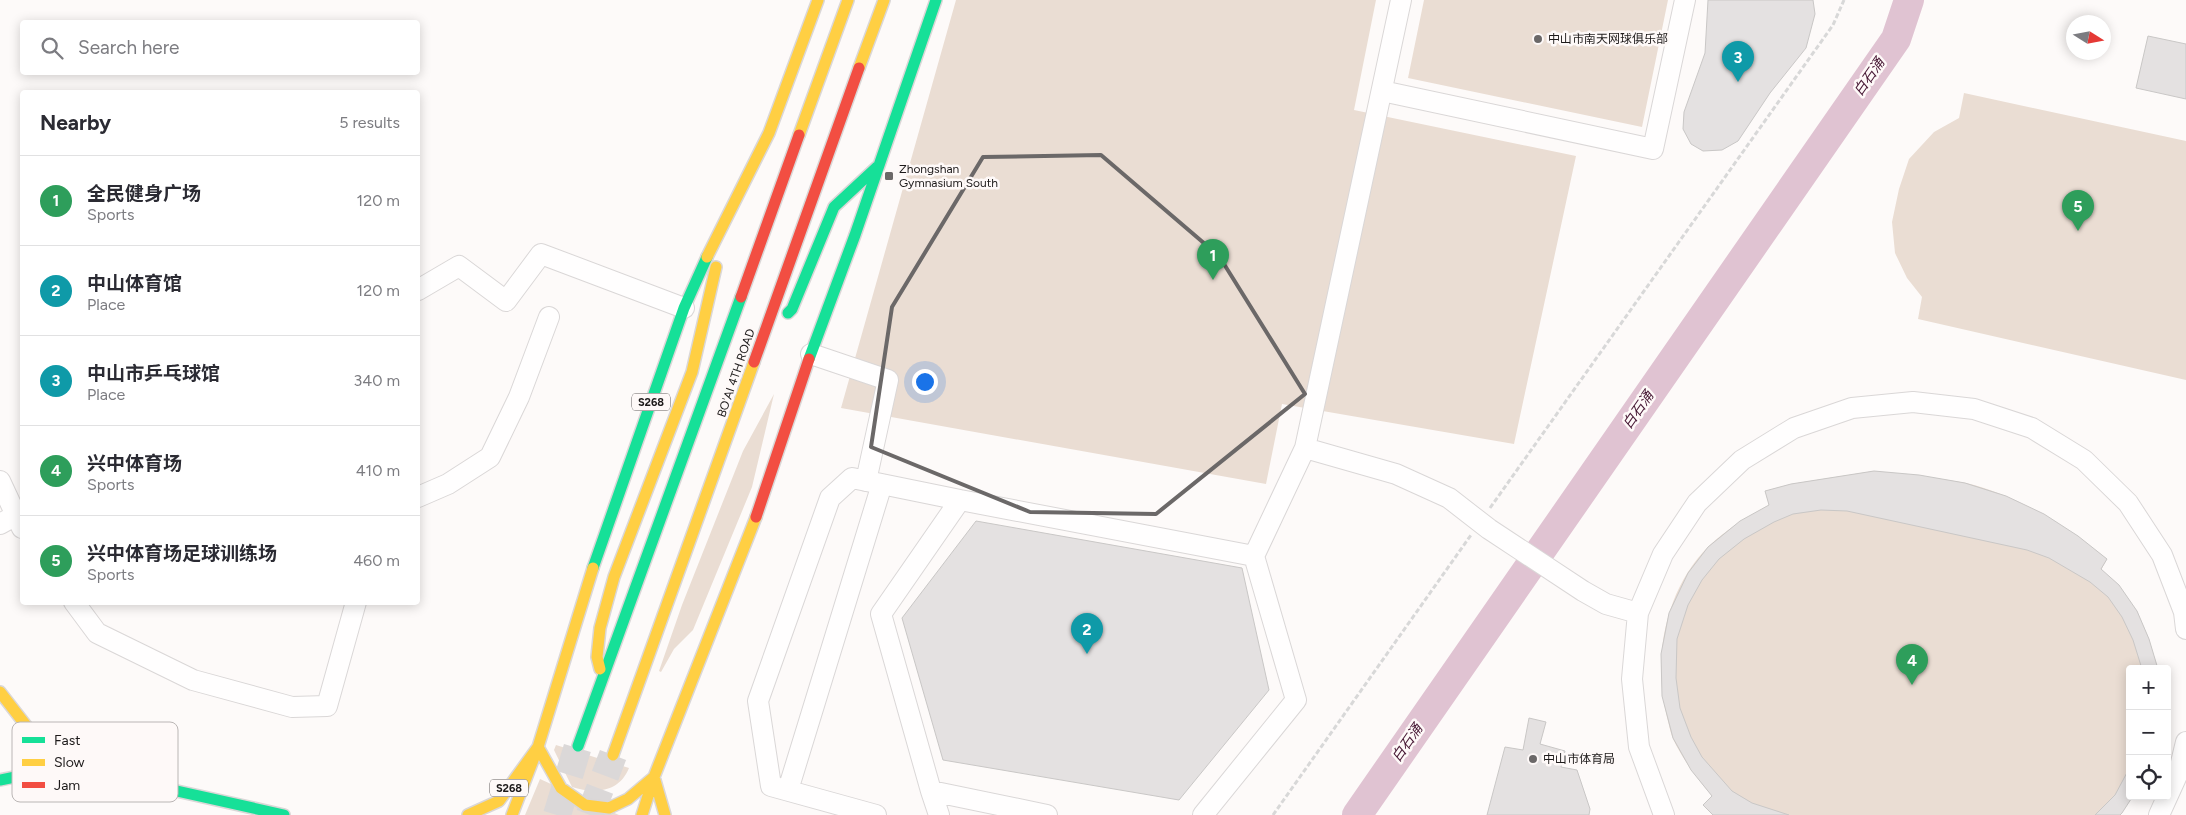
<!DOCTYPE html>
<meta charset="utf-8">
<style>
:root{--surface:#fff;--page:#f2f2f3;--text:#2b2b33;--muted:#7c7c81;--line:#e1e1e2;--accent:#d93025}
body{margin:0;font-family:Figtree,"Noto Sans SC",sans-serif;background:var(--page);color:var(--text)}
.controls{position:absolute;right:15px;bottom:15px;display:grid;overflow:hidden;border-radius:5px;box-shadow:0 2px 12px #0003}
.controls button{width:45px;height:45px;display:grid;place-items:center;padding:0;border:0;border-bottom:1px solid var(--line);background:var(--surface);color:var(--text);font:25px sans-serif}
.compass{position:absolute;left:2066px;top:15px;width:45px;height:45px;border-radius:50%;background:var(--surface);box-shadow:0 2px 12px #0003;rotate:101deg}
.you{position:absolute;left:924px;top:381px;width:18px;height:18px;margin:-12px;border:4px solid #fff;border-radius:50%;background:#1a73e8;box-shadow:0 0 0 8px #1a73e833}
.badge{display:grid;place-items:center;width:32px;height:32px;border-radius:50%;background:var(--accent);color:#fff;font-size:16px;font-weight:700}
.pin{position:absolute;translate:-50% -41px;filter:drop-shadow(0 1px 2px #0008)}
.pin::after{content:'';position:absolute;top:26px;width:18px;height:15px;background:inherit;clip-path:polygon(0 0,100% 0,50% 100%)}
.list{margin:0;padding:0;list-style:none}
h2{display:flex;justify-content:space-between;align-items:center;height:65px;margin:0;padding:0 20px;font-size:21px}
h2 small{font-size:16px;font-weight:400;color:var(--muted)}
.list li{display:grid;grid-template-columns:32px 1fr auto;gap:15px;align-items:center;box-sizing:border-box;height:90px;padding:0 20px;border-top:1px solid var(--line)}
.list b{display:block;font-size:19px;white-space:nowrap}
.list p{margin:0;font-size:16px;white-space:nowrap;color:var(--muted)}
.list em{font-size:16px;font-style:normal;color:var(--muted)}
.icon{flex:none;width:28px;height:28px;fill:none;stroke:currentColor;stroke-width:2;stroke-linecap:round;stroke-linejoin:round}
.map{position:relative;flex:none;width:2186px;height:815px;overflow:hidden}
.search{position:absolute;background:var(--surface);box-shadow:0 2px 12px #0003;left:20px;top:20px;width:400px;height:55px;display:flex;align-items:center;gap:12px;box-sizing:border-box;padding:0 18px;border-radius:5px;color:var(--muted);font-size:19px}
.panel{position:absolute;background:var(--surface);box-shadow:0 2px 12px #0003;left:20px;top:90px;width:400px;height:515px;border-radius:5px}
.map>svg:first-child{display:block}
.green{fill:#eaddd3}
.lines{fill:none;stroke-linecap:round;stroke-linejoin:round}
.river{stroke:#e0c3d2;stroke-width:30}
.building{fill:#e4e1e1;stroke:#c9c7c6}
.highway-tunnel{stroke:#dbd8d8;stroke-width:28;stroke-dasharray:28 14;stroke-linecap:butt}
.street-casing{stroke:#dad7d7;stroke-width:22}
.fast-casing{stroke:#dad7d7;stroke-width:14}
.slow-casing{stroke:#dad7d7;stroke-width:14}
.jam-casing{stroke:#dad7d7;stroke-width:14}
.path{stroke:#d8d8d8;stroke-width:3;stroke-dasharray:5 2.5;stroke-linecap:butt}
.street{stroke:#fffefe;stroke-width:20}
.fast{stroke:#16e098;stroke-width:11}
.slow{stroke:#ffcf43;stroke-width:11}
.jam{stroke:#f24e42;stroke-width:11}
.marked{fill:none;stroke:#6b6868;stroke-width:4;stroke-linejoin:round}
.poi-dot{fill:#6b6868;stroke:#fef9f8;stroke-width:2}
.labels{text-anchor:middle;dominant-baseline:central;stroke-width:5;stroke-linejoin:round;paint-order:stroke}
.shield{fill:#fef9f8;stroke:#605d5d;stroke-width:1}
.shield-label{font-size:11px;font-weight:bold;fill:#1d1a1a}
.poi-label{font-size:12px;fill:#1d1a1a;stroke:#fef9f8;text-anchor:start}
.street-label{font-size:12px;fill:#1d1a1a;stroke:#fef9f8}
.water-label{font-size:14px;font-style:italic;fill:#451532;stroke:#fef9f8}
.key{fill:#fef9f8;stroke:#bab6b5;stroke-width:1}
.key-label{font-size:14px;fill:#1d1a1a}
</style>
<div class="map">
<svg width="2186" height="815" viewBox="0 0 2186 815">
<rect width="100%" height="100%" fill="#fdfaf9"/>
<path class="green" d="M 956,0 L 1376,0 L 1354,110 L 1576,156 L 1514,444 L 1282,404 L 1266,484 L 841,408 Z
M 1424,0 L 1668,0 L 1642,127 L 1408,78 Z
M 1964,93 L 2186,141 L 2186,380 L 1918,319 L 1922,297 L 1907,278 L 1895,253 L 1892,222 L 1899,189 L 1909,159 L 1934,132 L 1959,118 Z
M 774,394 L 752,487 L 693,630 L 674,649 L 661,672 L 659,671 L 682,605 L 743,451 Z
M 1874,471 C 1904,475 1936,477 1966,483 C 2020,496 2065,526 2107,559 L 2101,570 L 2137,611 L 2149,639 L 2158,669 L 2130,669 L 2130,796 L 2133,796 L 2120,815 L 1713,815 L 1703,805 L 1712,796 C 1697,778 1683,760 1673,739 C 1670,732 1669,724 1667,717 C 1652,659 1665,589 1709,546 C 1727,529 1747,517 1769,505 L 1765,491 L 1791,484 Z
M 556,745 L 629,768 C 619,793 594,794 572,787 L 554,750 Z
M 540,779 L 619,815 L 525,815 Z"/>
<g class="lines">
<path class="river" d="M 1357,815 L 1896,39 L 1909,0"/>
</g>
<path class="building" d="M 1708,0 L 1813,0 L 1815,14 L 1806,48 L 1770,93 L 1738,141 L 1722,150 L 1703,151 L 1691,144 L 1683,129 L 1684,112 L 1705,53 Z
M 2148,36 L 2186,44 L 2186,99 L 2136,88 Z
M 1874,471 L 1919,475 L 1965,483 L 2006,496 L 2044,514 L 2078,536 L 2107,559 L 2101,569 L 2119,585 L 2137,611 L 2149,639 L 2158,669 L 2142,669 L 2133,640 L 2122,617 L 2108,597 L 2090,582 L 2049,558 L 2027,550 L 1847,511 L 1821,510 L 1793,514 L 1774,522 L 1744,539 L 1719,559 L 1702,580 L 1688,605 L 1677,639 L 1676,678 L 1680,708 L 1691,737 L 1702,757 L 1732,791 L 1752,803 L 1789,815 L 1713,815 L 1703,805 L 1712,796 L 1691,770 L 1673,738 L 1662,696 L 1661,654 L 1669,613 L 1688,573 L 1708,547 L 1740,521 L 1769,505 L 1765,491 L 1791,484 Z
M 976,521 L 1242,568 L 1269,690 L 1179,800 L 943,760 L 902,618 Z
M 1529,718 L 1546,722 L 1540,744 L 1565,751 L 1561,767 L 1577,770 L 1590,809 L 1589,815 L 1487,815 L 1505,747 L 1523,750 Z
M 2130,767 L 2130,796 L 2133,796 L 2122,813 L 2120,815 L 2095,815 L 2115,795 Z"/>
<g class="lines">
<path class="highway-tunnel" d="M 557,815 L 578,746
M 590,815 L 613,755"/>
<defs>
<path id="street" d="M 1401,0 L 1305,448 L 1396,474 L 1449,498 L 1489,529 L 1583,591 L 1606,604 L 1638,613
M 1382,91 L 1653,149 L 1685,0
M 418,290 L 459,266 L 506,301 L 541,254 L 684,308
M 811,354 L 888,380 L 866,481
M 0,481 L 22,528
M 418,497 L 448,484 L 490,457 L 519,397 L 549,317
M 0,524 L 22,512
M 74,602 L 97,633 L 193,680 L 292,707 L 327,706 L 356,602
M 788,790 L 882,484
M 931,791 L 939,815
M 876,815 L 771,786 L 758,701 L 830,498 L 852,478 L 960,500
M 1047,815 L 931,791 L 881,614 L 960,500 L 1254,556
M 1203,815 L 1296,700 L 1254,556 L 1305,448
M 1664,815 L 1639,747 L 1632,679 L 1638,613 L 1663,554 L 1697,503 L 1742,460 L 1794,428 L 1852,408 L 1913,402 L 1974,409 L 2032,428 L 2084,460 L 2128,503 L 2162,555 L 2184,612 L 2186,629
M 2159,815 L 2179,771 L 2186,742"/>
<path id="fast" d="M 788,313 L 792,309 L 834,207 L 877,167
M 809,359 L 855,235 L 936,0
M 593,568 L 684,308 L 707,257
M 578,746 L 741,297
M 0,780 L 44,771 L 84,775 L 141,783 L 284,815"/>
<path id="slow" d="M 859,68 L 884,0
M 799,135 L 848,0
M 707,257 L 769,133 L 818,0
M 600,669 L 597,657 L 600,628 L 614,577 L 692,372 L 716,267
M 0,692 L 28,728 L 84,775
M 613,755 L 754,362
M 468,815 L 499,801 L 538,747 L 561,788 L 585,805 L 609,808 L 628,799 L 654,777 L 665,815
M 512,815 L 538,747 L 593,568
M 642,815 L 654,777 L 756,517"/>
<path id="jam" d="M 741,297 L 799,135
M 754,362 L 859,68
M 756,517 L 809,359"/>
</defs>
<use href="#street" class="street-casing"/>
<use href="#fast" class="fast-casing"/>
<use href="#slow" class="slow-casing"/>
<use href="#jam" class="jam-casing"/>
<path class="path" d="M 1490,508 L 1833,25 L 1844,0
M 1273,815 L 1471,535"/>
<use href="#street" class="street"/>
<use href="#fast" class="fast"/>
<use href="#slow" class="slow"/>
<use href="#jam" class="jam"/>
</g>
<path class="marked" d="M 1101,155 L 1219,256 L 1305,394 L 1156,514 L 1030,512 L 871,447 L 892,307 L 983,157 Z"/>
<g class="poi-dot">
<circle cx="1538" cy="39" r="5"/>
<rect x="884" y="171" width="10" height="10" rx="2.5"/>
<circle cx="1533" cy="759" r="5"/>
</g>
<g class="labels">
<g class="shield">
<rect x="632" y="393.5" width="38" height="17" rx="4"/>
<rect x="490" y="779.5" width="38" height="17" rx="4"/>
</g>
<g class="shield-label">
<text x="651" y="402">S268</text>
<text x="509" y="788">S268</text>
</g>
<g class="poi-label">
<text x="1548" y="39">中山市南天网球俱乐部</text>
<text x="899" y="169">Zhongshan<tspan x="899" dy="14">Gymnasium South</tspan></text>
<text x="1543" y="759">中山市体育局</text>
</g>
<g class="street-label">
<text transform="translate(736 373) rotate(-71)">BO'AI 4TH ROAD</text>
</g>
<g class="water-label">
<text transform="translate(1869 77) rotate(-55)">白石涌</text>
<text transform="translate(1638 410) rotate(-55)">白石涌</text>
<text transform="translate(1407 743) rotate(-55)">白石涌</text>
</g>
</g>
<rect x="12" y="722" width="166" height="80" rx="8" class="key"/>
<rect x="22" y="737" width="23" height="6" fill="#16e098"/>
<rect x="22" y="759" width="23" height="7" fill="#ffcf43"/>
<rect x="22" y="782" width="23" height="6" fill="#f24e42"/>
<g class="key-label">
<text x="54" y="745">Fast</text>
<text x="54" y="767">Slow</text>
<text x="54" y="790">Jam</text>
</g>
</svg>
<div class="controls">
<button>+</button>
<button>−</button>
<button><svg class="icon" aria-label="locate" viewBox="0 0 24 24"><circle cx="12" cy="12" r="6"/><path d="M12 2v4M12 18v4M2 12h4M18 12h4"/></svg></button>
</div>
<svg class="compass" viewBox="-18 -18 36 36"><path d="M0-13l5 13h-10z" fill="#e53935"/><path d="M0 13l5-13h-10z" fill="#7c7c81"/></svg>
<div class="you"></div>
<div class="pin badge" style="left:1213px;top:280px;background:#2e9e5b">1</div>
<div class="pin badge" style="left:1087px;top:654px;background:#0f9aa8">2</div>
<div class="pin badge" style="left:1738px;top:82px;background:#0f9aa8">3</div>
<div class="pin badge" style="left:1912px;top:685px;background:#2e9e5b">4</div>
<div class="pin badge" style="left:2078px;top:231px;background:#2e9e5b">5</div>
<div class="search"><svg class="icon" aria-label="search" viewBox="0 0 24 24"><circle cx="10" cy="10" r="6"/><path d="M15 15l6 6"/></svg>Search here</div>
<section class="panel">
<h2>Nearby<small>5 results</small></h2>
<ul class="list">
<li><span class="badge" style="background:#2e9e5b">1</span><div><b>全民健身广场</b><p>Sports</p></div><em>120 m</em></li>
<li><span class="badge" style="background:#0f9aa8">2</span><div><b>中山体育馆</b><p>Place</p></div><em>120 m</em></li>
<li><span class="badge" style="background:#0f9aa8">3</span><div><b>中山市乒乓球馆</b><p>Place</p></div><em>340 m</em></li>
<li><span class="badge" style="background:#2e9e5b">4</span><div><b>兴中体育场</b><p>Sports</p></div><em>410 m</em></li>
<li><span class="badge" style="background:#2e9e5b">5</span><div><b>兴中体育场足球训练场</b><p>Sports</p></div><em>460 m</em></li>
</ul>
</section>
</div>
